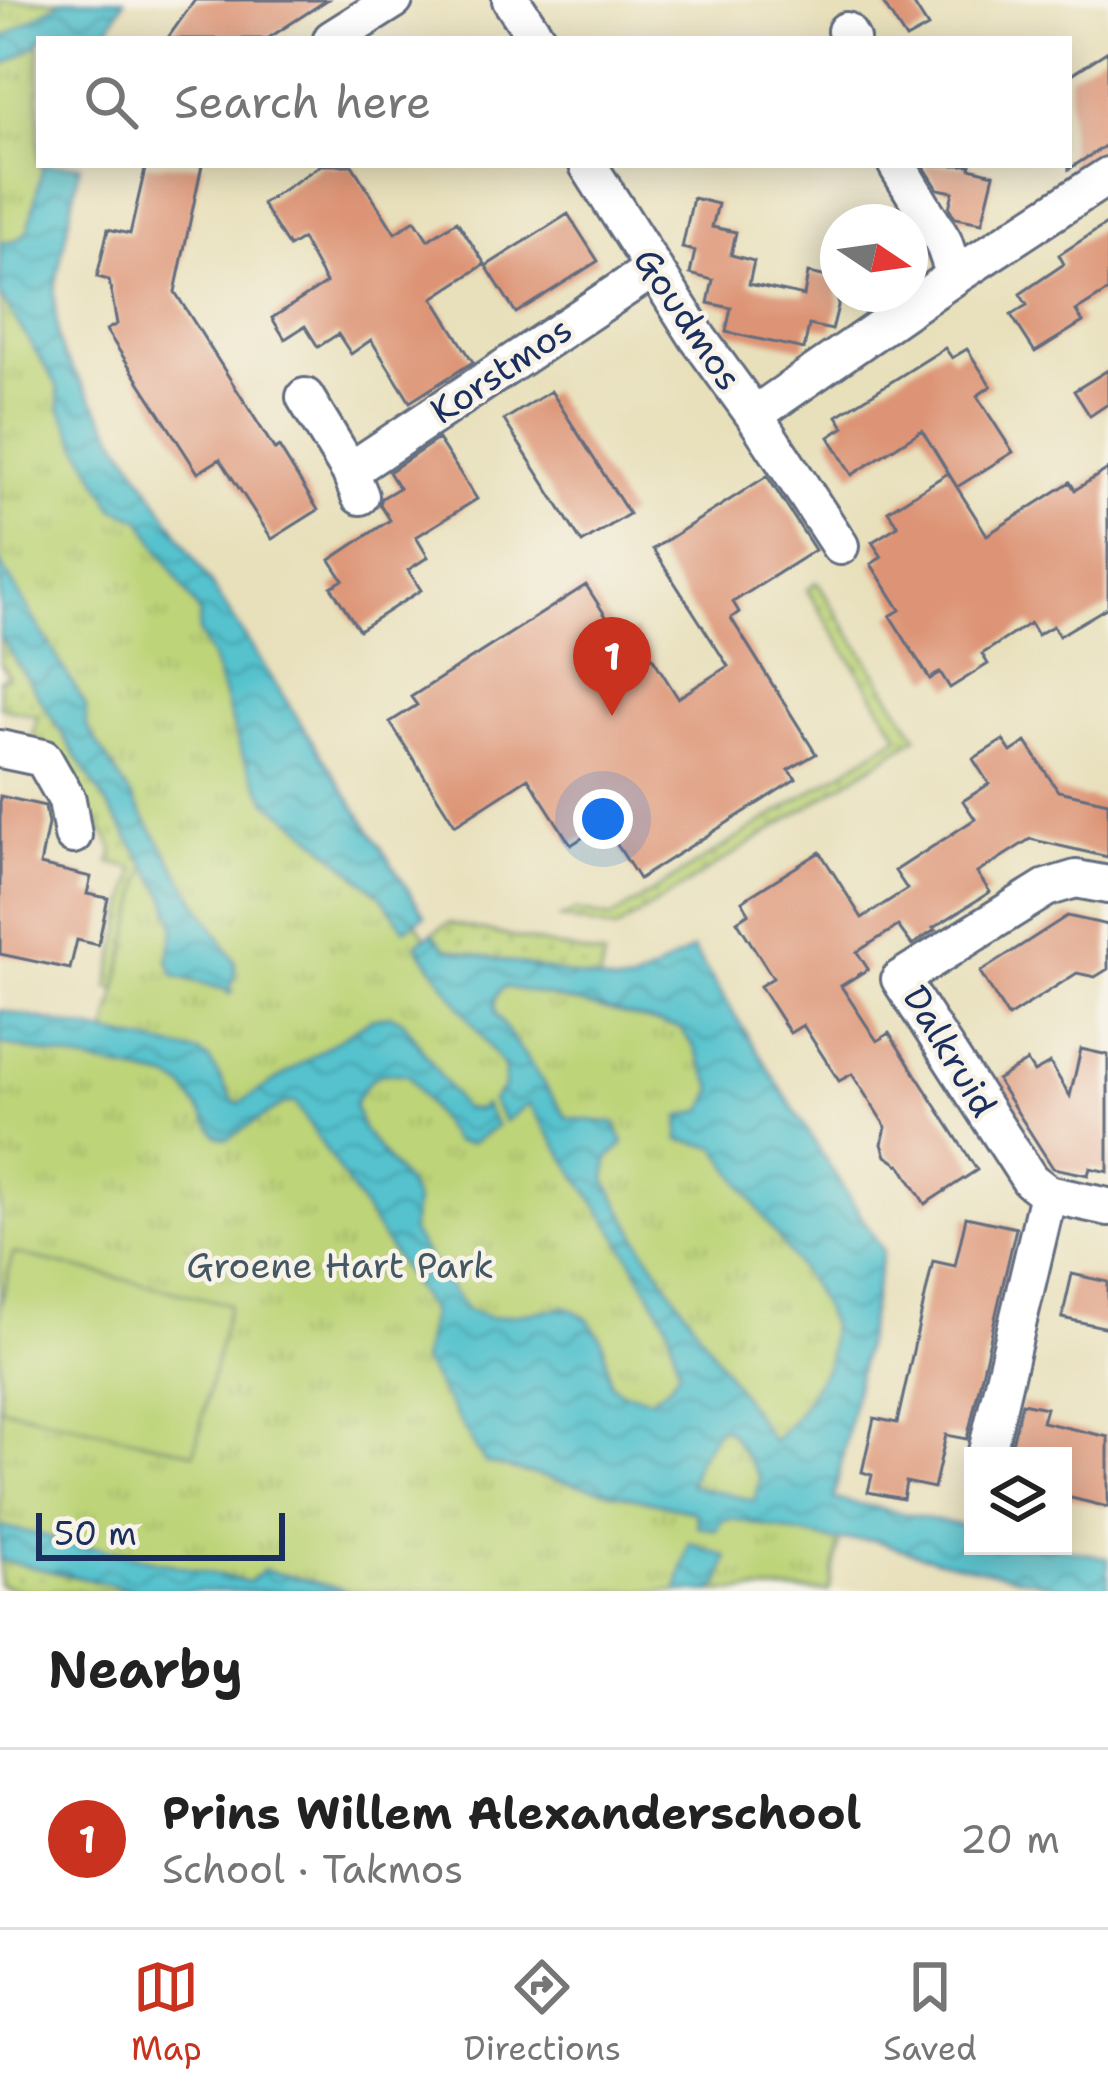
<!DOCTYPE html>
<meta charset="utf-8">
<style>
:root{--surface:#fff;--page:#f6f6f6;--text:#222;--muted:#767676;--line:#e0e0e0;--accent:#c8321e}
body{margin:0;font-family:"Shantell Sans",sans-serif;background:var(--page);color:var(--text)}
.controls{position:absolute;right:36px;bottom:36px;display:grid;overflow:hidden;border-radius:0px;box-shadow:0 6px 30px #0003}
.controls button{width:108px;height:108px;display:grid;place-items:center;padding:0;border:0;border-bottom:3px solid var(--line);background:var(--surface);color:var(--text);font:60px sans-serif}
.compass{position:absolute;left:820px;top:204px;width:108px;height:108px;border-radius:50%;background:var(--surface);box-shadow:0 6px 30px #0003;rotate:103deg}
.scale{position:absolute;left:36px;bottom:30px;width:249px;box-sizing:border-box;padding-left:12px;border:6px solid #1b2f5e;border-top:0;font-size:33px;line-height:42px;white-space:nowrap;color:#1b2f5e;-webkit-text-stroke:9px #f7f3e8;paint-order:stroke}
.you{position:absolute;left:603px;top:819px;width:42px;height:42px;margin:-30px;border:9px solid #fff;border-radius:50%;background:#1a73e8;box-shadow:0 0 0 18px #1a73e833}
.badge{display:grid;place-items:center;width:78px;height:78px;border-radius:50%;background:var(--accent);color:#fff;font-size:39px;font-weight:700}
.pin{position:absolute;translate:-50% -99px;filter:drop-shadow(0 3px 6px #0008)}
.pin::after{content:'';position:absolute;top:63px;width:42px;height:36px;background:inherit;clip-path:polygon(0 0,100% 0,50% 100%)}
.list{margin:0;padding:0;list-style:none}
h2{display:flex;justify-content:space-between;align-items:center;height:156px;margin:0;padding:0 48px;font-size:51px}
h2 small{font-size:39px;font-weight:400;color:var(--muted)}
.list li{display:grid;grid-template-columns:78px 1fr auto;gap:36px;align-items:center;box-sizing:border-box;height:180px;padding:0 48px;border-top:3px solid var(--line)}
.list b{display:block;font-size:45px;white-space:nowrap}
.list p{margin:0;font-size:39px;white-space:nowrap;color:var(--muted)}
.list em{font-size:39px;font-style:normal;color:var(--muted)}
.icon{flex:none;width:66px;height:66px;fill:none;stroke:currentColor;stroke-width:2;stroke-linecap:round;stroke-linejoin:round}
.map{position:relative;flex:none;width:1108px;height:1591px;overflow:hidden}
.search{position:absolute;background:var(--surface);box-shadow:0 6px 30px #0003;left:36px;right:36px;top:36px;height:132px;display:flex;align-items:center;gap:30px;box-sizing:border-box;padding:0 42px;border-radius:0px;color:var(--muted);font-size:45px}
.sheet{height:336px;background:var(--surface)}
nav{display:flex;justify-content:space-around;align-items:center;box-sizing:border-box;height:168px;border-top:3px solid var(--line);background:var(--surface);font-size:33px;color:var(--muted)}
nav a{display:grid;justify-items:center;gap:6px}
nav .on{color:var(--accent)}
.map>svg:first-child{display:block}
.grass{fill:url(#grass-dots);stroke:#6c826b;stroke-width:3}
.park{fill:url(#park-tufts);stroke:#6c826b;stroke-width:3}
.pitch{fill:#bdd478;stroke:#6c826b;stroke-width:3}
.water{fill:url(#water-waves);stroke:#387896;stroke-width:3;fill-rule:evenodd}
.building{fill:#dd9476}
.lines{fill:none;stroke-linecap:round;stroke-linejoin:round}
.minor-casing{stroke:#636d7f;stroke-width:42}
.minor{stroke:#fff;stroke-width:36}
.labels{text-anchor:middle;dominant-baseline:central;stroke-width:9;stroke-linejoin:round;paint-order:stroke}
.street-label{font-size:36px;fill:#1b2f5e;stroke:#f7f3e8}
.park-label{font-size:36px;fill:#445864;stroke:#f7f3e8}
</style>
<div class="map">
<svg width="1108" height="1591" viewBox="0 0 1108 1591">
<defs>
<pattern id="grass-dots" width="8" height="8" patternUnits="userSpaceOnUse" patternTransform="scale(3)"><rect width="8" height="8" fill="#bdd478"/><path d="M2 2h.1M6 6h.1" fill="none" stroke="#a2b66a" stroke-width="1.8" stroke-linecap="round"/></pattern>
<pattern id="park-tufts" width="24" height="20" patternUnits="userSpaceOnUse" patternTransform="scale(3)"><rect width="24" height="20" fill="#bdd478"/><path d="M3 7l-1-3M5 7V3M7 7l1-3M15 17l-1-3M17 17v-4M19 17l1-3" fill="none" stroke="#a2b66a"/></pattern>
<pattern id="water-waves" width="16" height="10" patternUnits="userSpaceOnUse" patternTransform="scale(3)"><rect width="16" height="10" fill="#55c2cd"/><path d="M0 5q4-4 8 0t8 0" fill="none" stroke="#469eaa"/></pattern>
</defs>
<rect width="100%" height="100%" fill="#f7f3e8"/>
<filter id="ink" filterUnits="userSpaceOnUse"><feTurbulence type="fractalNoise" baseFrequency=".00833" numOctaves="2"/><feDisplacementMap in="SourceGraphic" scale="24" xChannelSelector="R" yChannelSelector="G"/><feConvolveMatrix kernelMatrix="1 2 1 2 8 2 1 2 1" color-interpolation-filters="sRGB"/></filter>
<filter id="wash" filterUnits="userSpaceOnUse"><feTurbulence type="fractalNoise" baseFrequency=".004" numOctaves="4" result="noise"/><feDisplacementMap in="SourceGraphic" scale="48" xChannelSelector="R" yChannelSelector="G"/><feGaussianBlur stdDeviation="2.7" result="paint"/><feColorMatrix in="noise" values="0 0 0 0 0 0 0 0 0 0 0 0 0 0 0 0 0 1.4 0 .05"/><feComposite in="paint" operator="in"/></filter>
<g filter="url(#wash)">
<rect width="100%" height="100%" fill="#e8e0bb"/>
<path class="grass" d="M 817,582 L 917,737 L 615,930 L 561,918 L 576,911 L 611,918 L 899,736 L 807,590 Z
M 0,636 L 166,897 L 258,1017 L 108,987 L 135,869 L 110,863 L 114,851 L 108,839 L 47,747 L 33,739 L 37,716 L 0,707 L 0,680 L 8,675 L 0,662 Z
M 449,923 L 604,957 L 599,982 L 446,948 L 432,933 Z
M 0,1560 L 140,1591 L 26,1591 L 0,1585 Z"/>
<path class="park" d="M 0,0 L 92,0 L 92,39 L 39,39 L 39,165 L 63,165 L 28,316 L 222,625 L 437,955 L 657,998 L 691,992 L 860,1261 L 812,1504 L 844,1520 L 829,1591 L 229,1591 L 0,1541 L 0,1019 L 105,1038 L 148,857 L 0,622 Z"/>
<path class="pitch" d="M 13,1253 L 229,1304 L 194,1453 L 0,1407 L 0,1308 Z"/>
<path class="water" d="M 63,0 L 124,0 L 109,28 L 107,39 L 59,39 L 54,35 L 47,39 L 39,39 L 39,44 L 0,67 L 0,40 Z
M 43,165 L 80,165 L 54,292 L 58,338 L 64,356 L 425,916 L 404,929 L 381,896 L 297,823 L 267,801 L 242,754 L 213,660 L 199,632 L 200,614 L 141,520 L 114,508 L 77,442 L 60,408 L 57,385 L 0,295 L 0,243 L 15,241 L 28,231 Z
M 0,562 L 86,706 L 86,725 L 235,962 L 235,975 L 230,987 L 233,992 L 229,994 L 226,990 L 175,976 L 168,961 L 175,928 L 166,897 L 0,636 Z
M 432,933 L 447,949 L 615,984 L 631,984 L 693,949 L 883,1251 L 834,1499 L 973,1528 L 973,1546 L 1052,1546 L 1108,1558 L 1108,1591 L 1078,1591 L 922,1556 L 874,1540 L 831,1540 L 734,1519 L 723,1520 L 716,1530 L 698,1526 L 695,1512 L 485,1463 L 422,1361 L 431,1313 L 295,1102 L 284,1104 L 227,1139 L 217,1136 L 185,1088 L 169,1079 L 0,1044 L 0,1010 L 199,1053 L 209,1059 L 234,1102 L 240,1103 L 371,1019 L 391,1015 L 403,1021 L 463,1109 L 478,1110 L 484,1105 L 497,1126 L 470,1144 L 454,1142 L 408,1075 C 373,1070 371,1076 354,1104 L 363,1130 L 407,1184 L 415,1202 L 411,1231 L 438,1273 L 467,1310 L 491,1318 L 568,1307 L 589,1320 L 603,1342 L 610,1382 L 621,1392 L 650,1398 L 668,1387 L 679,1370 L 668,1324 L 645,1283 L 618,1237 L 529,1104 L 505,1121 L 492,1101 L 504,1087 L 505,1069 L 416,944 ZM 504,987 C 563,997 621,1015 680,1028 L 694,1047 L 714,1089 L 704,1110 L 680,1117 L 679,1140 L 716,1147 L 813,1288 L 831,1325 L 828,1364 L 796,1416 L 773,1442 L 645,1250 L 606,1181 L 608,1159 L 624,1143 L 614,1123 L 567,1118 L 496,1014 C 493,1002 495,995 504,987 ZM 724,1428 L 731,1434 L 760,1478 L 755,1501 L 690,1485 L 697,1461 L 717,1430 Z
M 0,1526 L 249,1582 L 264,1570 L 350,1591 L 140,1591 L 0,1560 Z
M 689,1542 L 727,1557 L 720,1584 L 712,1591 L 677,1591 Z"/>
<g id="blocks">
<path class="building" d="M 195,0 L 327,0 L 267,39 L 167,39 Z
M 881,0 L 911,0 L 928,27 L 906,39 Z
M 1108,51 L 1108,144 L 1069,169 L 1069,76 Z
M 146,165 L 202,165 L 175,292 L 275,450 L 279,447 L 318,510 L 272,539 L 220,459 L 198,473 L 106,330 L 117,324 L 109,280 L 97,277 L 108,229 L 130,234 Z
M 321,165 L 352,165 L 395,233 L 415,220 L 428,240 L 457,221 L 485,264 L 433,298 L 473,362 L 410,402 L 371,340 L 351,354 L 338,334 L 318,347 L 305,326 L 285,339 L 272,318 L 326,283 L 302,239 L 289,247 L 262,204 Z
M 923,165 L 971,165 L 970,168 L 994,174 L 982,223 L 955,218 L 949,208 L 953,192 L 938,189 Z
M 693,198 L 718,204 L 712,227 L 736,232 L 731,255 L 754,261 L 749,284 L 804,296 L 808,273 L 838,279 L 838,306 L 832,330 L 809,325 L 804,349 L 726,332 L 731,308 L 708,303 L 713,280 L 690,274 L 695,251 L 682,248 Z
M 568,214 L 598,261 L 516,313 L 486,266 Z
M 1108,223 L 1108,291 L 1076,311 L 1083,322 L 1035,352 L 1011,315 L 1027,305 L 1020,294 L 1064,264 L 1059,255 Z
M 945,348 L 952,358 L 967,349 L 991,386 L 977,396 L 1013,452 L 957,487 L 922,430 L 852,475 L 829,437 L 844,427 L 837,416 Z
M 1108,370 L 1108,404 L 1090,416 L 1074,391 Z
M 551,391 L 629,514 L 582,543 L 504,420 Z
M 438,439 L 477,499 L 416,537 L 428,557 L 408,570 L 421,590 L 359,630 L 331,587 L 343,580 L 330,560 L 390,520 L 380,504 L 382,498 L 399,488 L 389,472 Z
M 1108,469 L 1108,607 L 1059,636 L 1053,626 L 1037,635 L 1030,623 L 982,654 L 988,664 L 950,688 L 940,672 L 930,679 L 890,616 L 900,610 L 871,564 L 882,557 L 872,542 L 898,526 L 888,511 L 948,473 L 987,535 L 1070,482 L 1075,490 Z
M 767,476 L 815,550 L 733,602 L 739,612 L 731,618 L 816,754 L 788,770 L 796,779 L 639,879 L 604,824 L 571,845 L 528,778 L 455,825 L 390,722 L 417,705 L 411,697 L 586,585 L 621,640 L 635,630 L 678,698 L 728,666 L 653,549 Z
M 1003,740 L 1011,752 L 1026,742 L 1058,791 L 1108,802 L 1108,857 L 1030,839 L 977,873 L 990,892 L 933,928 L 935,930 L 912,945 L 898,926 L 857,952 L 868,969 L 841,986 L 877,1041 L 889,1033 L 977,1170 L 925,1204 L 901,1166 L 886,1156 L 882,1144 L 886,1127 L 852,1074 L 839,1081 L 803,1025 L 790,1033 L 760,986 L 773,978 L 737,921 L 749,913 L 742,901 L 820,852 L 862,918 L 907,889 L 895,871 L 975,819 L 963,801 L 989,784 L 973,759 Z
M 0,796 L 45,806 L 48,824 L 40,865 L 91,877 L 87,894 L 108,898 L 98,945 L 77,940 L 70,969 L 0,954 Z
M 1067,916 L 1108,925 L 1108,969 L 1095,977 L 1077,973 L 1008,1017 L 980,972 Z
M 1081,1049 L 1108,1055 L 1108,1172 L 1090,1168 L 1088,1175 L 1053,1168 L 997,1080 L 1027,1061 L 1034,1072 L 1050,1063 L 1070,1096 Z
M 966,1217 L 1016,1228 L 967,1439 L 946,1435 L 934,1488 L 906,1482 L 903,1499 L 868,1492 L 872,1475 L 862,1472 L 874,1418 L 897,1423 L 933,1261 L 955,1266 Z
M 1072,1274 L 1108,1282 L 1108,1328 L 1062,1318 Z
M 1022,1403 L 1046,1408 L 1042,1422 L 1108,1437 L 1108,1507 L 1063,1496 L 1063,1456 L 1009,1456 Z"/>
</g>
</g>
<g filter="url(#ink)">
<use href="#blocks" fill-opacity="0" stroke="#636d7f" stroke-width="3"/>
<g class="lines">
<defs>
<path id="minor" d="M 511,0 L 537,39
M 846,31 L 851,39
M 332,39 L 394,0
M 588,165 L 698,338 L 754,415 L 955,276 L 1108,176
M 897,165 L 943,241 L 955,276
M 305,397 L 350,471
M 754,415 L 840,546
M 360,496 L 350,471 L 653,269
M 0,749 L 43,758 L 67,800 L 73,835
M 1108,885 L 1076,879 L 1046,888 L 900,979 L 1030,1180 L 1048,1194 L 1108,1207
M 986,1456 L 1048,1194"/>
</defs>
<use href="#minor" class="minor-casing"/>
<use href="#minor" class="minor"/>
</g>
</g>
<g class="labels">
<g class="street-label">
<text transform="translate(688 319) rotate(56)">Goudmos</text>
<text transform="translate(501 370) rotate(-34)">Korstmos</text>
<text transform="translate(950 1051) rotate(59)">Dalkruid</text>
</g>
<g class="park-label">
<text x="340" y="1265">Groene Hart Park</text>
</g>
</g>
</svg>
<div class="controls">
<button><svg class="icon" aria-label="layers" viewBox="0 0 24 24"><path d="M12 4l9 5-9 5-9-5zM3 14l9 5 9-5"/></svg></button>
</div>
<svg class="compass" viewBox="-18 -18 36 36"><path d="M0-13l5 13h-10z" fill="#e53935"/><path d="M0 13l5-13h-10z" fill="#767676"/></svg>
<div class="scale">50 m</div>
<div class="you"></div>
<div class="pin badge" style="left:612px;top:716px">1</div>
<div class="search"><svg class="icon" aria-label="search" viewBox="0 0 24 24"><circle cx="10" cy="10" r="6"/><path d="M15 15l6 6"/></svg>Search here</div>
</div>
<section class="sheet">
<h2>Nearby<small></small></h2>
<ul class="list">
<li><span class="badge">1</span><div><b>Prins Willem Alexanderschool</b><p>School · Takmos</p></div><em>20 m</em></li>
</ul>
</section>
<nav>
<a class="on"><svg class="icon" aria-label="map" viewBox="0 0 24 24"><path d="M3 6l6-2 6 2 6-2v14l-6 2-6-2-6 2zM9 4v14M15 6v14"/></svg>Map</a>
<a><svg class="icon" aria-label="directions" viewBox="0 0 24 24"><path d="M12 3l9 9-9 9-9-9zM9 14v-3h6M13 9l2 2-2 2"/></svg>Directions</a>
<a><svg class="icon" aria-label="saved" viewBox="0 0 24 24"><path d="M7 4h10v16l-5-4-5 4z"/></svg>Saved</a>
</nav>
